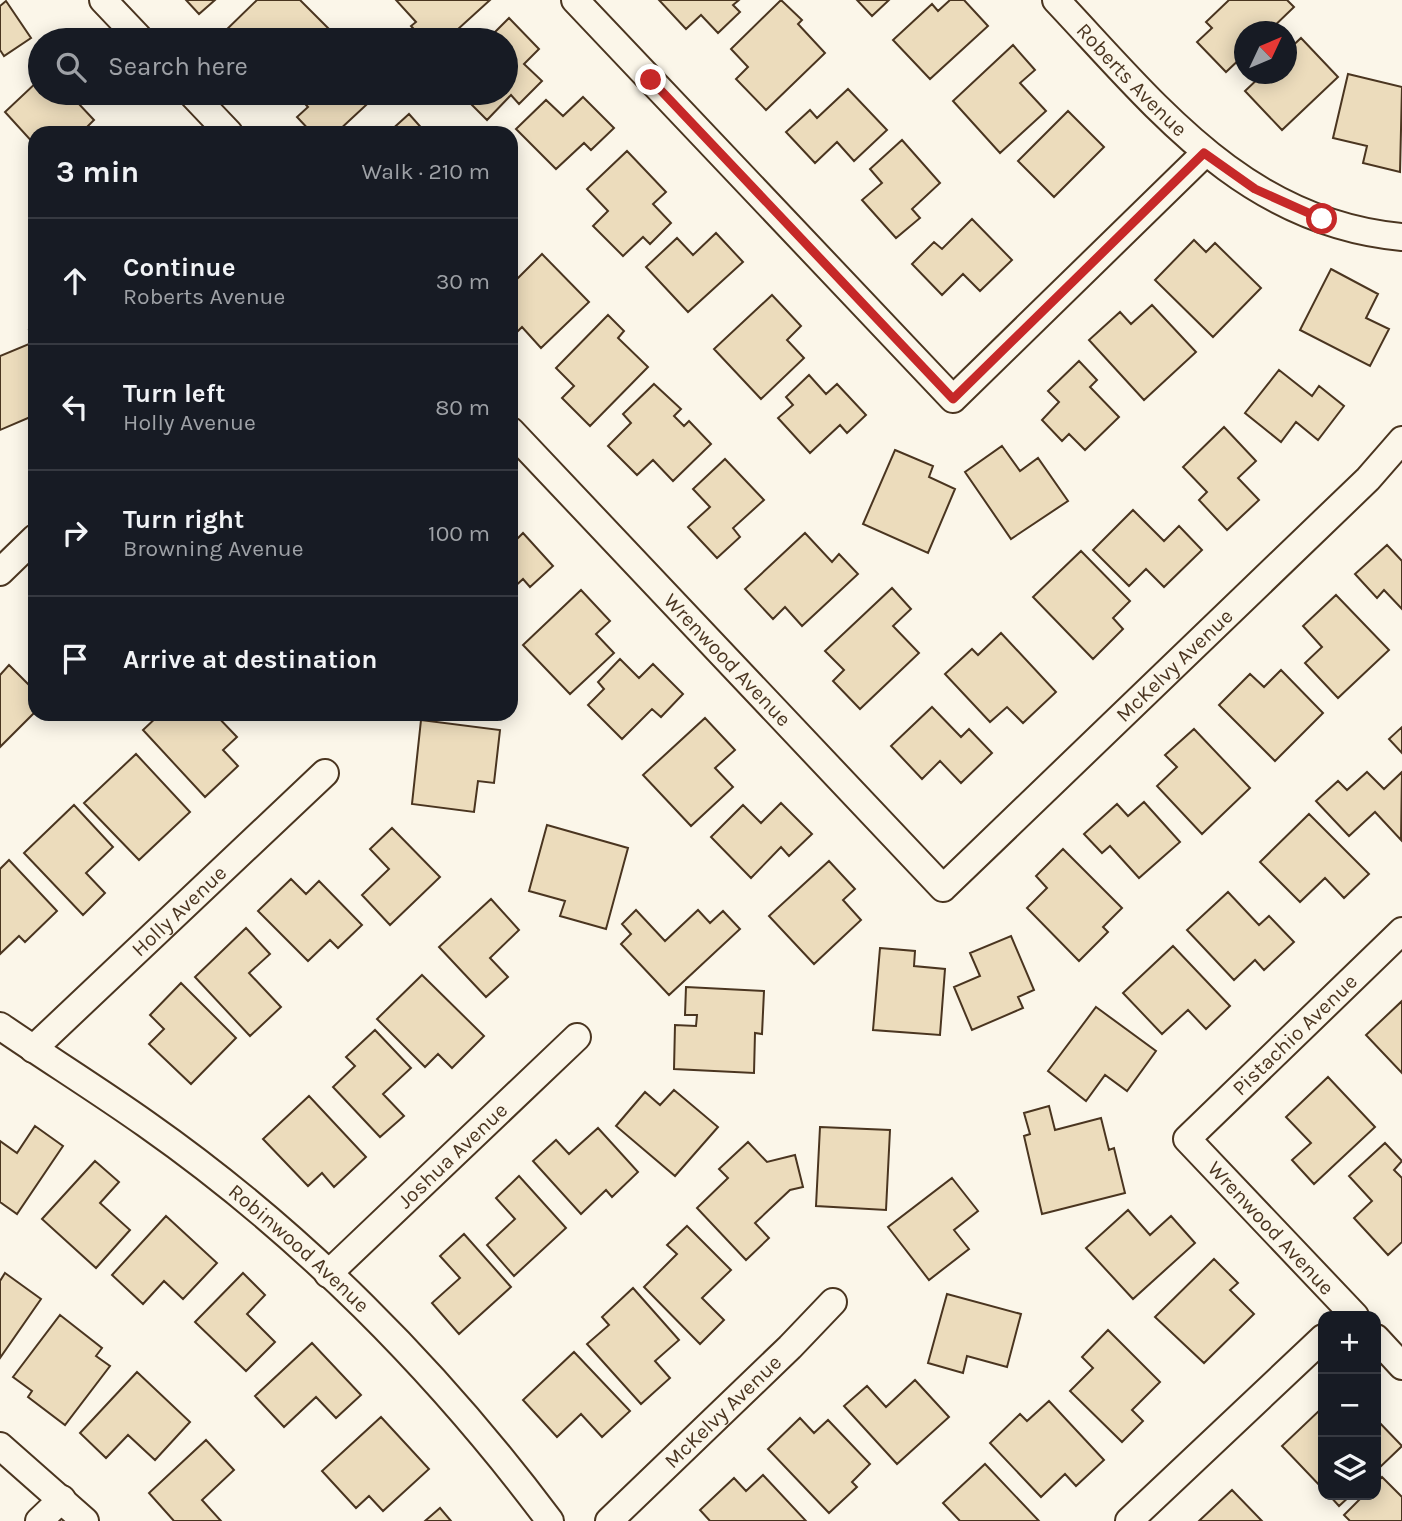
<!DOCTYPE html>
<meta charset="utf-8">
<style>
:root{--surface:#171b24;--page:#20242c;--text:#f1f3f6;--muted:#9ea1a6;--line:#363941}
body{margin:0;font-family:Karla,sans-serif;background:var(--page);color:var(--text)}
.controls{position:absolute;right:21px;bottom:21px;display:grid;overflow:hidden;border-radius:14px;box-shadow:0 4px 18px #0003}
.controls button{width:63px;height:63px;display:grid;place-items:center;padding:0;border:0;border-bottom:2px solid var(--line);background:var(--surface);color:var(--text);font:35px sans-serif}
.compass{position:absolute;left:1234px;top:21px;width:63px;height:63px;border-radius:50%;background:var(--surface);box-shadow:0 4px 18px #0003;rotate:46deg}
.stop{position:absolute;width:21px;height:21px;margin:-16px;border:5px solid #c62828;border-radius:50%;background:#fff}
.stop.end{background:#c62828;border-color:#fff;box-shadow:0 2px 7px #0008}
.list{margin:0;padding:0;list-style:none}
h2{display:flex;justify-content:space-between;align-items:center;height:91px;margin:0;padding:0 28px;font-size:30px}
h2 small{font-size:23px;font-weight:400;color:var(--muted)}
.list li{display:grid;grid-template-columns:46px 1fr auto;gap:21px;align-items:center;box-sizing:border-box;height:126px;padding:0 28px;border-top:2px solid var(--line)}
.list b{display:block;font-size:26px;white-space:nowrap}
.list p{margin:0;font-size:23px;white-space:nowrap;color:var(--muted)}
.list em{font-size:23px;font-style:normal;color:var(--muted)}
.icon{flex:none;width:38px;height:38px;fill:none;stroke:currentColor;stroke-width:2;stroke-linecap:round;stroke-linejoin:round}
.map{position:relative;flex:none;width:1402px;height:1521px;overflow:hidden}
.search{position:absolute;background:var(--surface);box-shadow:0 4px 18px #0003;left:28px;top:28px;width:490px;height:77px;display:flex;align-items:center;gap:18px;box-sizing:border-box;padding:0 24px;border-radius:38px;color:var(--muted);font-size:26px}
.panel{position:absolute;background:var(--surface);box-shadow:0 4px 18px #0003;left:28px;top:126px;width:490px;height:595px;border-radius:21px}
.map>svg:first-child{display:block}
.building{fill:#ecdcbc;stroke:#4a3520;stroke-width:2}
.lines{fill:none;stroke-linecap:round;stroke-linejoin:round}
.minor-casing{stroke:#4a3520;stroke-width:30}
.minor{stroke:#fbf6e9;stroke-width:26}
.route{stroke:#c62828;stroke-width:9}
.labels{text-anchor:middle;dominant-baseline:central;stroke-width:5;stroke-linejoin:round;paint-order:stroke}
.street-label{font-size:21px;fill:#4a3520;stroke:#fbf6e9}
</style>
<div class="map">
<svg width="1402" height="1521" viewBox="0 0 1402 1521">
<rect width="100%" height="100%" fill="#fbf6e9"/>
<path class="building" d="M 186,0 L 215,0 L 199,14 Z
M 257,0 L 300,0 L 330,30 L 320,40 L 228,40 L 222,34 Z
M 396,0 L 490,0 L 446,40 L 424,40 L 411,26 L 416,22 Z
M 659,0 L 739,0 L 733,5 L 740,12 L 718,33 L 701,15 L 686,29 Z
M 781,0 L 802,20 L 798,24 L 825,53 L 766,110 L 736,79 L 748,67 L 731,49 Z
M 857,0 L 889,0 L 872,16 Z
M 950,0 L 964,0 L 988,26 L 930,79 L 893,40 L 932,4 L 938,11 Z
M 1229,0 L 1287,0 L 1294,7 L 1268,32 L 1244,32 L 1244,55 L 1226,72 L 1197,42 L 1212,28 L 1206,22 Z
M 6,1 L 31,38 L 4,56 L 0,50 L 0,6 Z
M 509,18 L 539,49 L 524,64 L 542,81 L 519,104 L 511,95 L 487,120 L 460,93 L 506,93 L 506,40 L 487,40 Z
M 1301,38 L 1338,77 L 1282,130 L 1245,91 L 1263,74 L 1286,74 L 1286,52 Z
M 1013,45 L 1035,70 L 1020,83 L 1046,111 L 1000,153 L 953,101 Z
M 1348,74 L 1402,87 L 1400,172 L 1363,163 L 1367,146 L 1333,138 Z
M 40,79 L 40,93 L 88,93 L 78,103 L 94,120 L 81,133 L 35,133 L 35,145 L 5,112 Z
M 848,89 L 887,130 L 854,161 L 837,142 L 815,163 L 786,132 L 810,110 L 817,118 Z
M 295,93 L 379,93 L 336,133 L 312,133 L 297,117 L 308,107 Z
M 583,97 L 614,128 L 591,150 L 584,143 L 556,169 L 516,129 L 546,100 L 563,116 Z
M 1068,111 L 1104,147 L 1054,197 L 1018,161 Z
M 409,114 L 426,133 L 388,133 Z
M 902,140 L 940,183 L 912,209 L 920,218 L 896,238 L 862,200 L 882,183 L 870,169 Z
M 627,151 L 666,192 L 653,204 L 671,223 L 650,244 L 643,237 L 623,256 L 593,226 L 608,211 L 587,189 Z
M 972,219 L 1012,260 L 980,291 L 963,274 L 942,295 L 912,264 L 934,242 L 942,249 Z
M 716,233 L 743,262 L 688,312 L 646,267 L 677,238 L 693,255 Z
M 1194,240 L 1206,252 L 1215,243 L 1261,288 L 1213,337 L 1155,280 Z
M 542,254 L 589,302 L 541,348 L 522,327 L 511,338 L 511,285 Z
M 1331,269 L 1378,294 L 1366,318 L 1389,329 L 1370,366 L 1300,330 Z
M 772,295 L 801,326 L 787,340 L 804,358 L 761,399 L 714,349 Z
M 1152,305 L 1196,352 L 1144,400 L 1089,340 L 1120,312 L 1131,324 Z
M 608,315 L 624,331 L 618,338 L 648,367 L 590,426 L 562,398 L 574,386 L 556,368 Z
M 35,328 L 35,415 L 0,430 L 0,356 L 34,342 L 29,330 Z
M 1079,361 L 1097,380 L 1090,387 L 1119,417 L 1085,450 L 1069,434 L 1062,441 L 1042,420 L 1059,402 L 1048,391 Z
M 1279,370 L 1312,396 L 1319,386 L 1344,406 L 1318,440 L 1296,422 L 1281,442 L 1245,413 Z
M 809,375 L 826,394 L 837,384 L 866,415 L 847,433 L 840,425 L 810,453 L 778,418 L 793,405 L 786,397 Z
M 654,384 L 681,409 L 674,416 L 684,426 L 689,421 L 711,444 L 673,481 L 653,460 L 637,475 L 608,446 L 631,423 L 623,414 Z
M 1224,427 L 1256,461 L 1238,478 L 1259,500 L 1227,530 L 1199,500 L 1207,492 L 1183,467 Z
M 1002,446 L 1020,471 L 1038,458 L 1068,501 L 1011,539 L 965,472 Z
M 895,450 L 933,466 L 929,477 L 955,489 L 928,553 L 863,524 Z
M 725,459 L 764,500 L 733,528 L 740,537 L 717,558 L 688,527 L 710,507 L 693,489 Z
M 1133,510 L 1164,541 L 1179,526 L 1202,550 L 1164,587 L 1146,569 L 1129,586 L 1093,550 Z
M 523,533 L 553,566 L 530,587 L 523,579 L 511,590 L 511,545 Z
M 805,533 L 832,562 L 839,554 L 858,574 L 802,626 L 785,607 L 773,619 L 745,589 Z
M 1387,545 L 1402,561 L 1402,609 L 1384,590 L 1377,598 L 1355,574 Z
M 1081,551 L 1130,601 L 1113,618 L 1123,629 L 1093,659 L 1033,597 Z
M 892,588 L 911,609 L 893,626 L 919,653 L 860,709 L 833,681 L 844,670 L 825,651 Z
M 581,590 L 610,621 L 596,634 L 614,653 L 570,694 L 523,645 Z
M 1336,595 L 1389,650 L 1338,698 L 1305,663 L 1322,647 L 1303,626 Z
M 1001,633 L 1056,692 L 1023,723 L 1007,707 L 990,722 L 945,674 L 972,649 L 978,655 Z
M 620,659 L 639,678 L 653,664 L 683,694 L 661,717 L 652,709 L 622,739 L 588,705 L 604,689 L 598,682 Z
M 9,665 L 35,691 L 35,712 L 0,747 L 0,675 Z
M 1281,670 L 1323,713 L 1275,761 L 1219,705 L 1250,674 L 1264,687 Z
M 932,707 L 961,737 L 969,729 L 992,753 L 961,783 L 940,761 L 922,779 L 891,746 Z
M 160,714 L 169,719 L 174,714 L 215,714 L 237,737 L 223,750 L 238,766 L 205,797 L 143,730 Z
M 705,718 L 735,750 L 715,768 L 733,787 L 691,826 L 643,775 Z
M 421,720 L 500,730 L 494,783 L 478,781 L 474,812 L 412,804 Z
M 1402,727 L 1402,753 L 1389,739 Z
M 1194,729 L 1250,788 L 1202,834 L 1157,786 L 1177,767 L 1165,755 Z
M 136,754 L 190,812 L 139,860 L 84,803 Z
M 1367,772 L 1384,789 L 1402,772 L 1401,840 L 1375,812 L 1349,836 L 1316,801 L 1338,781 L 1347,790 Z
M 1144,802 L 1180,842 L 1139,878 L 1110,846 L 1102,853 L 1084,834 L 1117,804 L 1128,816 Z
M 781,803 L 812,834 L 789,856 L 781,847 L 751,878 L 711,837 L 743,805 L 761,823 Z
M 74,805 L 113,847 L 86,873 L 105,893 L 83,915 L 24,853 Z
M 1309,814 L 1369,874 L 1344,898 L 1325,878 L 1300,902 L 1260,862 Z
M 547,825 L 628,848 L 606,929 L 560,916 L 565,901 L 529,891 Z
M 392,828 L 440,877 L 390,925 L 362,895 L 389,869 L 370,849 Z
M 1063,849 L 1122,908 L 1103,927 L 1108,932 L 1079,961 L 1027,908 L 1047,888 L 1036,876 Z
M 9,860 L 57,911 L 25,942 L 19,936 L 0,954 L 0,869 Z
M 829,861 L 855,889 L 843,900 L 861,920 L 814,964 L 769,916 Z
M 291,879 L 306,894 L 319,881 L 362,925 L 338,948 L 330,940 L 308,961 L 258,911 Z
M 1228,892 L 1259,925 L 1269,916 L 1294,942 L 1264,970 L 1255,960 L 1234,980 L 1187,930 Z
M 491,899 L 519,930 L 490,958 L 508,977 L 486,997 L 439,947 Z
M 636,910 L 665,941 L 698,910 L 710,923 L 723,911 L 740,929 L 669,995 L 621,944 L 631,934 L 622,924 Z
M 246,928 L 270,954 L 249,973 L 281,1007 L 250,1036 L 195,977 Z
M 1011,936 L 1034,990 L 1018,997 L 1023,1008 L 972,1030 L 954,987 L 980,976 L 970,953 Z
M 1173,946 L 1230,1006 L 1206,1029 L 1188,1010 L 1162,1034 L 1123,993 Z
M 880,948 L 915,951 L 914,966 L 945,969 L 940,1035 L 873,1030 Z
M 422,975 L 484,1036 L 452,1068 L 438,1054 L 425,1067 L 377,1019 Z
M 181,983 L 236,1038 L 191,1084 L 149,1044 L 164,1029 L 150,1015 Z
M 686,987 L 764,991 L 762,1034 L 755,1033 L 754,1073 L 674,1069 L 675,1025 L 696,1026 L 697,1015 L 685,1015 Z
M 1402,1001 L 1402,1073 L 1366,1035 Z
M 1096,1007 L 1156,1051 L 1127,1091 L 1105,1075 L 1086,1101 L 1048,1071 Z
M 375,1030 L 411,1068 L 383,1094 L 404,1116 L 380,1137 L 333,1087 L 355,1066 L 346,1057 Z
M 1328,1077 L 1375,1127 L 1314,1184 L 1292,1160 L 1311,1143 L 1286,1117 Z
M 674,1090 L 718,1127 L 675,1176 L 616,1126 L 645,1092 L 660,1105 Z
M 309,1096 L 366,1157 L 334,1187 L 322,1173 L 308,1186 L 263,1139 Z
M 1049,1106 L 1055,1130 L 1101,1118 L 1109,1150 L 1114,1148 L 1125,1193 L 1042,1214 L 1024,1136 L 1030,1134 L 1024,1113 Z
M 35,1126 L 63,1146 L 17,1214 L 0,1202 L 0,1141 L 17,1153 Z
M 820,1127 L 890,1130 L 886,1210 L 816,1206 Z
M 598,1128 L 638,1172 L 612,1197 L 606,1190 L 581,1214 L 533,1161 L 556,1140 L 569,1154 Z
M 748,1142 L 767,1162 L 795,1155 L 803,1187 L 790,1190 L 755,1223 L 769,1238 L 746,1260 L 697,1208 L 728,1178 L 719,1169 Z
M 1385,1143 L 1402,1161 L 1394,1170 L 1402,1178 L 1402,1242 L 1388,1255 L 1354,1218 L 1372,1201 L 1349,1176 Z
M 95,1161 L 119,1182 L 100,1203 L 130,1230 L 96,1268 L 42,1219 Z
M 519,1176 L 566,1228 L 514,1276 L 487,1245 L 515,1219 L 496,1198 Z
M 952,1178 L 978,1211 L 954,1230 L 969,1249 L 929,1280 L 888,1227 Z
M 1128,1210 L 1150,1235 L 1171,1216 L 1195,1243 L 1133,1299 L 1086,1248 Z
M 166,1216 L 217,1263 L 183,1299 L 164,1281 L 143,1304 L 112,1275 Z
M 687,1226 L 731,1270 L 702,1298 L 724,1320 L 700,1344 L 644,1287 L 677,1254 L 667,1245 Z
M 464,1234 L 511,1287 L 459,1334 L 432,1303 L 460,1278 L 440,1256 Z
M 1214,1259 L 1238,1283 L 1230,1290 L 1254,1314 L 1204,1363 L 1155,1317 Z
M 5,1273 L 41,1299 L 0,1358 L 0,1281 Z
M 243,1273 L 265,1295 L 247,1314 L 275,1342 L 246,1371 L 195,1322 Z
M 633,1288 L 679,1340 L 655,1361 L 670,1378 L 641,1404 L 587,1344 L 609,1325 L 602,1317 Z
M 947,1294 L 1021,1314 L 1007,1367 L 967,1356 L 963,1373 L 928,1363 Z
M 60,1315 L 102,1348 L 96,1356 L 110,1366 L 65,1425 L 28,1397 L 32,1391 L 13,1377 Z
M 1108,1330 L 1160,1382 L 1132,1410 L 1143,1421 L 1122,1442 L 1070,1391 L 1093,1368 L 1082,1357 Z
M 312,1343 L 361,1395 L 336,1418 L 316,1397 L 284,1427 L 255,1396 Z
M 574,1352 L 630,1411 L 602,1437 L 581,1414 L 557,1437 L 523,1400 Z
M 137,1372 L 190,1422 L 155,1460 L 128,1435 L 106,1458 L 80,1433 Z
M 915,1380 L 949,1417 L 897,1464 L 844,1406 L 867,1386 L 886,1407 Z
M 1049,1401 L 1104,1460 L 1076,1486 L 1065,1474 L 1041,1497 L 990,1443 L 1020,1414 L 1027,1421 Z
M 1323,1407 L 1323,1489 L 1282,1446 Z
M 381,1417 L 429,1469 L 383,1511 L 369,1496 L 356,1508 L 322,1471 Z
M 800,1418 L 814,1433 L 828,1420 L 870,1464 L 852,1482 L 857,1487 L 829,1513 L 768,1449 Z
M 1376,1419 L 1402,1446 L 1376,1471 Z
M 206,1440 L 234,1470 L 202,1500 L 221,1521 L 174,1521 L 149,1493 Z
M 985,1464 L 1039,1521 L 960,1521 L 943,1503 Z
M 763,1475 L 806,1521 L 710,1521 L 700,1510 L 734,1478 L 746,1491 Z
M 1382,1477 L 1402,1497 L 1402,1521 L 1350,1521 L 1344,1515 L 1364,1495 L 1376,1495 L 1376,1483 Z
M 1232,1490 L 1262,1521 L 1199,1521 Z
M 1329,1495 L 1351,1495 L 1339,1506 Z
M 440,1508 L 451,1521 L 425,1521 Z"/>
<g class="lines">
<defs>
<g id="minor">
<path d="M 103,0 L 141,40"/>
<path d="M 575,0 L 953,399 L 1204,154"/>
<path id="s1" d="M 1056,0 C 1156,106 1245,223 1402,237"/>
<path d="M 191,93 L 229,133"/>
<path id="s2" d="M 511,431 L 943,888 L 1368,479 L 1402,440"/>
<path d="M 0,572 L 35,538"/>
<path id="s3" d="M 0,1026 C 48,1059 98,1090 146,1124 C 300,1232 437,1370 550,1521"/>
<path id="s4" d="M 33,1049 L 325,773"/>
<path id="s5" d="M 328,1274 L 577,1037"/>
<path id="s6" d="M 1355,1316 L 1187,1139 L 1402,931"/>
<path d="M 1376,1338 L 1402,1366"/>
<path d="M 0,1446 L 85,1521"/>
<path d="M 39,1521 L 62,1499"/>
<path id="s7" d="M 609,1521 L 790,1347 L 833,1302"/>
<path d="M 1129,1521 L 1323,1338"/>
</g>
</defs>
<use href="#minor" class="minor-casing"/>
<use href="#minor" class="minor"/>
</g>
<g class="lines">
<path class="route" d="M 651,80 L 953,399 L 1204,153 L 1255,189 L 1322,219"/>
</g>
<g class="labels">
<g class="street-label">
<text stroke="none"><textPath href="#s1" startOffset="110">Roberts Avenue</textPath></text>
<text stroke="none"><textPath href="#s2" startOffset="315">Wrenwood Avenue</textPath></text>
<text stroke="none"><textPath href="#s2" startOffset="950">McKelvy Avenue</textPath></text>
<text stroke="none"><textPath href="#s4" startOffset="201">Holly Avenue</textPath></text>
<text stroke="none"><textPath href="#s6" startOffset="394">Pistachio Avenue</textPath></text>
<text stroke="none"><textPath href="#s5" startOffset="172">Joshua Avenue</textPath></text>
<text transform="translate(1271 1228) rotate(47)">Wrenwood Avenue</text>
<text stroke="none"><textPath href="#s3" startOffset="373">Robinwood Avenue</textPath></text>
<text stroke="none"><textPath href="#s7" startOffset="158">McKelvy Avenue</textPath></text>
</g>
</g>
</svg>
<div class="controls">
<button>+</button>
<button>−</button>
<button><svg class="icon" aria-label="layers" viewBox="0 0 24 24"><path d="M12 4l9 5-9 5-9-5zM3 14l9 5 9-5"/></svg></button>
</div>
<svg class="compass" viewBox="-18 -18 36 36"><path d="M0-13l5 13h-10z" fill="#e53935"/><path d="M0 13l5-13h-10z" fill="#9ea1a6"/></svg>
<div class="stop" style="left:1322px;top:219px"></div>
<div class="stop end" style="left:651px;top:80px"></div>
<div class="search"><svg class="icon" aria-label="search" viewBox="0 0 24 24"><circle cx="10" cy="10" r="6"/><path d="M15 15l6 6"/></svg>Search here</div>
<section class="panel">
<h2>3 min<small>Walk · 210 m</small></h2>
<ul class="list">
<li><svg class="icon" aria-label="ahead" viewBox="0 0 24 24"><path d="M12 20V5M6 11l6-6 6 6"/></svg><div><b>Continue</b><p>Roberts Avenue</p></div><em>30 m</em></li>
<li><svg class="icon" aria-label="left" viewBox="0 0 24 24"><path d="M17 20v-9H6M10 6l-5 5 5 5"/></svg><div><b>Turn left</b><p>Holly Avenue</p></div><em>80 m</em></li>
<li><svg class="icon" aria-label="right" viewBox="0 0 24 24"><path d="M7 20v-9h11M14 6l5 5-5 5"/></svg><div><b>Turn right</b><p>Browning Avenue</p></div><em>100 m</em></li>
<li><svg class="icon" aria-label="arrive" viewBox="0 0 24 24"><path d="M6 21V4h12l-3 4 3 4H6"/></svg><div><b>Arrive at destination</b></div></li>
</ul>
</section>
</div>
